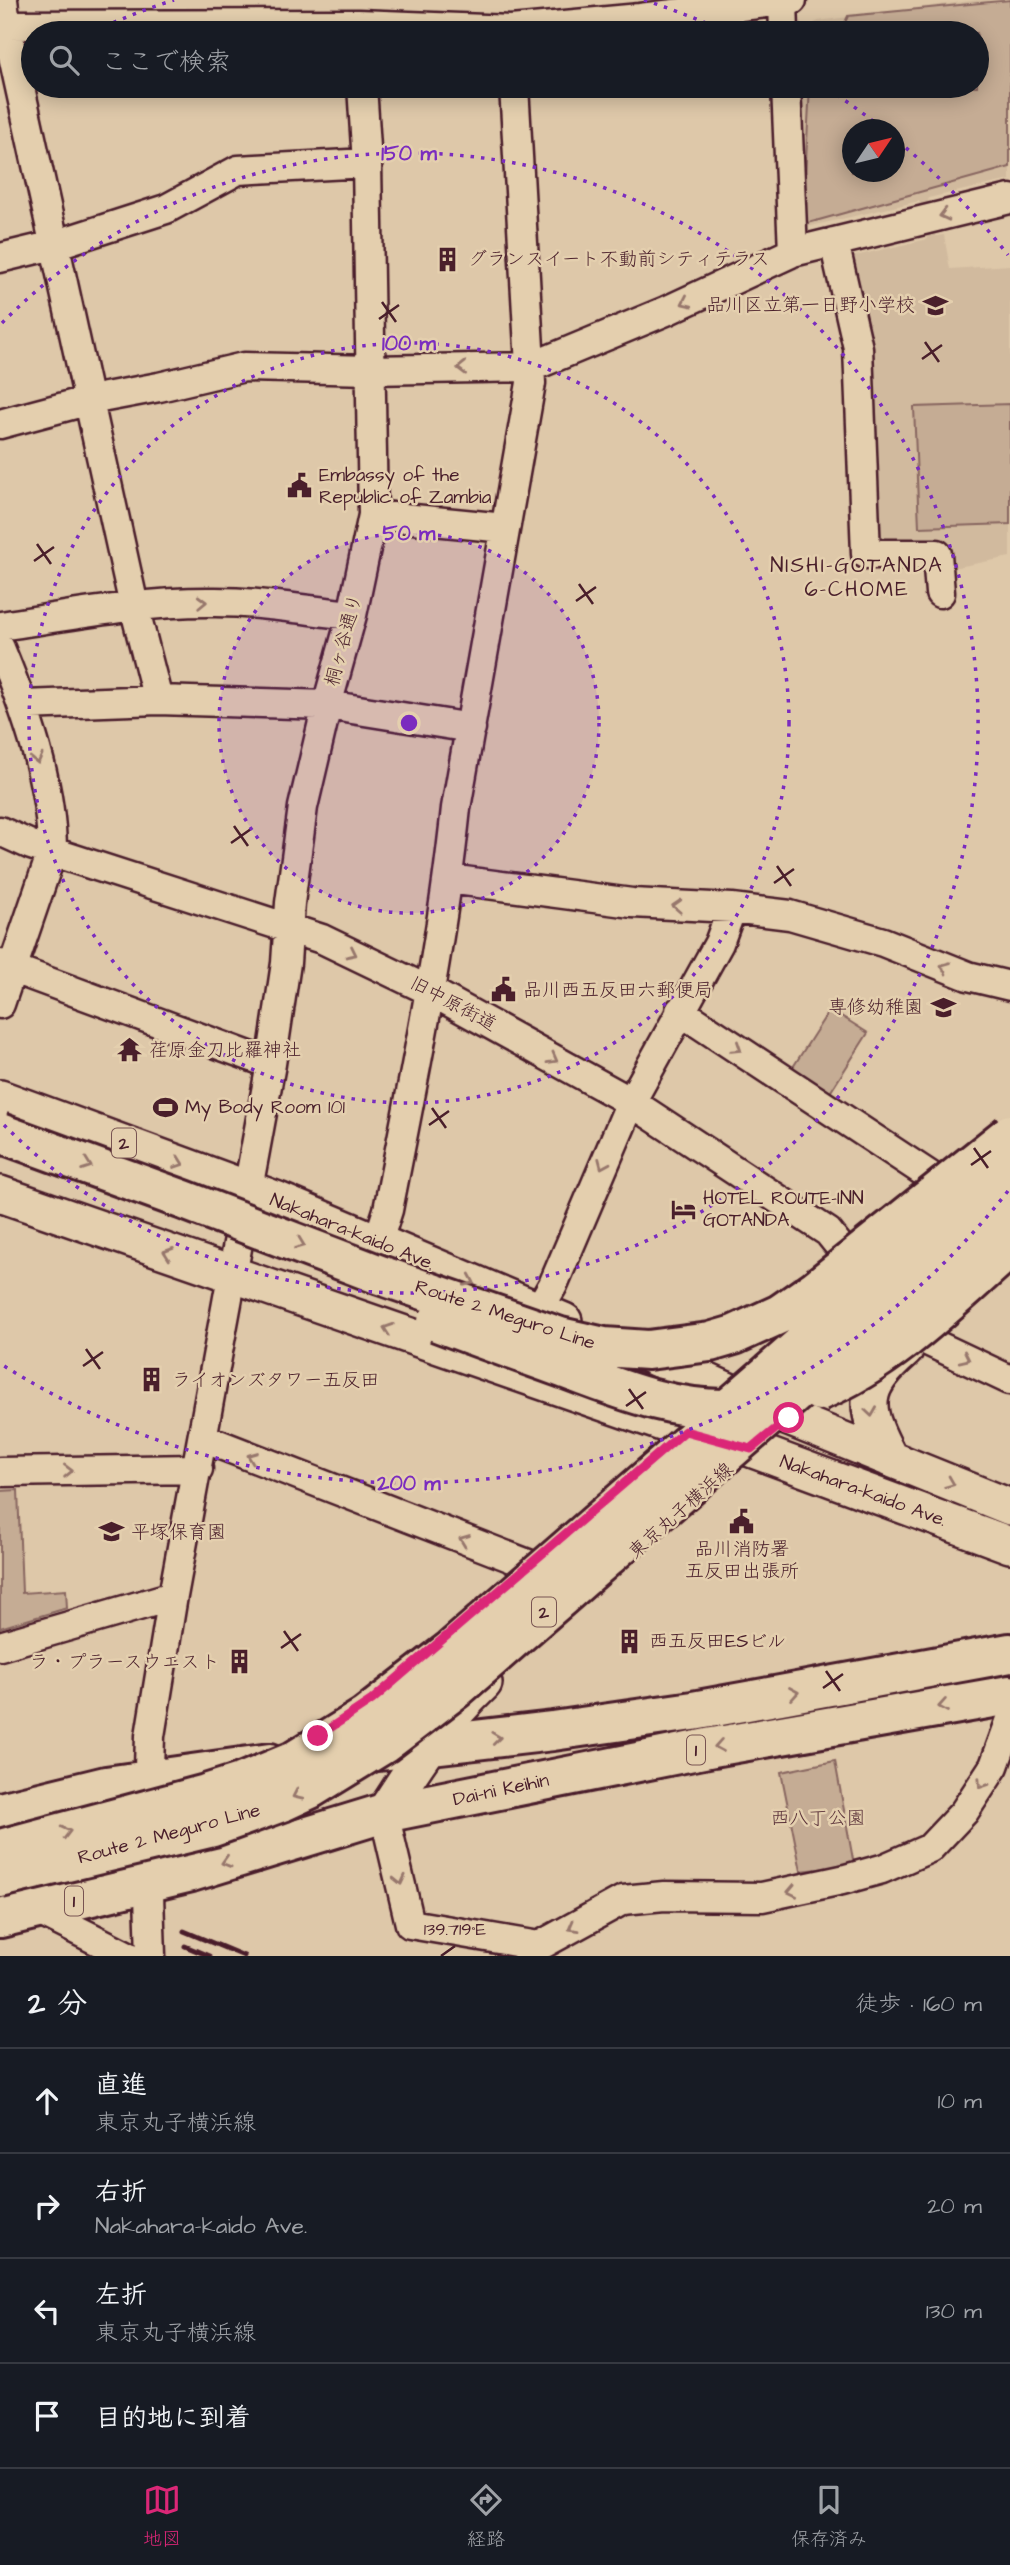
<!DOCTYPE html>
<html lang="ja">
<meta charset="utf-8">
<style>
:root{--surface:#171b24;--page:#20242c;--text:#f1f3f6;--muted:#9ea1a6;--line:#363941;--accent:#db2777}
body{margin:0;font-family:"Architects Daughter","Klee One",sans-serif;background:var(--page);color:var(--text)}
.compass{position:absolute;left:842px;top:119px;width:63px;height:63px;border-radius:50%;background:var(--surface);box-shadow:0 4px 18px #0003;rotate:55deg}
.stop{position:absolute;width:21px;height:21px;margin:-16px;border:5px solid #db2777;border-radius:50%;background:#fff}
.stop.end{background:#db2777;border-color:#fff;box-shadow:0 2px 7px #0008}
.list{margin:0;padding:0;list-style:none}
h2{display:flex;justify-content:space-between;align-items:center;height:91px;margin:0;padding:0 28px;font-size:30px}
h2 small{font-size:23px;font-weight:400;color:var(--muted)}
.list li{display:grid;grid-template-columns:46px 1fr auto;gap:21px;align-items:center;box-sizing:border-box;height:105px;padding:0 28px;border-top:2px solid var(--line)}
.list b{display:block;font-size:26px;white-space:nowrap}
.list p{margin:0;font-size:23px;white-space:nowrap;color:var(--muted)}
.list em{font-size:23px;font-style:normal;color:var(--muted)}
.icon{flex:none;width:38px;height:38px;fill:none;stroke:currentColor;stroke-width:2;stroke-linecap:round;stroke-linejoin:round}
.map{position:relative;flex:none;width:1010px;height:1956px;overflow:hidden}
.search{position:absolute;background:var(--surface);box-shadow:0 4px 18px #0003;left:21px;right:21px;top:21px;height:77px;display:flex;align-items:center;gap:18px;box-sizing:border-box;padding:0 24px;border-radius:38px;color:var(--muted);font-size:26px}
.sheet{height:511px;background:var(--surface)}
nav{display:flex;justify-content:space-around;align-items:center;box-sizing:border-box;height:98px;border-top:2px solid var(--line);background:var(--surface);font-size:19px;color:var(--muted)}
nav a{display:grid;justify-items:center;gap:4px}
nav .on{color:var(--accent)}
.map>svg:first-child{display:block}
.built{fill:#d1ba9e;fill-rule:evenodd}
.green{fill:#c5ac94;stroke:#886660;stroke-width:2;fill-rule:evenodd}
.lines{fill:none;stroke-linecap:round;stroke-linejoin:round}
.minor-casing{stroke:#4a1f2b;stroke-width:33}
.major-casing{stroke:#4a1f2b;stroke-width:40}
.highway-casing{stroke:#4a1f2b;stroke-width:44}
.minor{stroke:#e4cfae;stroke-width:28}
.major{stroke:#e4cfae;stroke-width:35}
.highway{stroke:#e4cfae;stroke-width:38}
.rail{stroke:#4a1f2b;stroke-width:5}
.highway-bridge-casing{stroke:#4a1f2b;stroke-width:44;stroke-linecap:butt}
.highway-bridge{stroke:#e4cfae;stroke-width:38}
.oneway{stroke:#97776c}
.route{stroke:#db2777;stroke-width:9}
.ticks{fill:none;stroke:#4a1f2b;stroke-width:2.5}
.ring{fill:none;stroke:#7b2cbf;stroke-width:3.5;stroke-dasharray:3.5 7}
.labels{text-anchor:middle;dominant-baseline:central;stroke-width:5;stroke-linejoin:round;paint-order:stroke}
.shield{fill:#e4cfae;stroke:#785452;stroke-width:2}
.shield-label{font-size:18px;font-weight:bold;fill:#4a1f2b}
.poi-label{font-size:19px;fill:#4a1f2b;stroke:#e4cfae;text-anchor:start}
.street-label{font-size:19px;fill:#4a1f2b;stroke:#e4cfae}
.park-label{font-size:19px;fill:#5c343b;stroke:#e4cfae}
.neighbourhood-label{font-size:21px;letter-spacing:2px;fill:#4a1f2b;stroke:#e4cfae}
.ticks-label{font-size:18px;text-anchor:middle;fill:#4a1f2b;stroke:#e4cfae;stroke-width:5;stroke-linejoin:round;paint-order:stroke}
.centre{fill:#7b2cbf;stroke:#e4cfae;stroke-width:3.5}
.ring-label{font-size:21px;text-anchor:middle;font-weight:bold;fill:#7b2cbf;stroke:#e4cfae;stroke-width:5;stroke-linejoin:round;paint-order:stroke}
</style>
<div class="map">
<svg width="1010" height="1956" viewBox="0 0 1010 1956">
<rect width="100%" height="100%" fill="#dec8a9"/>
<filter id="ink" filterUnits="userSpaceOnUse"><feTurbulence type="fractalNoise" baseFrequency=".0143" numOctaves="2"/><feDisplacementMap in="SourceGraphic" scale="14" xChannelSelector="R" yChannelSelector="G"/><feConvolveMatrix kernelMatrix="1 2 1 2 8 2 1 2 1" color-interpolation-filters="sRGB"/></filter>
<g filter="url(#ink)">
<path class="built" d="M 977,0 L 1010,0 L 1010,180 L 928,198 L 936,236 L 944,235 L 950,269 L 1010,265 L 1010,557 L 947,569 L 873,547 L 851,257 L 928,239 L 919,201 L 807,227 L 800,224 L 800,86 L 977,86 L 977,33 L 801,33 L 801,31 L 818,21 ZM 852,130 L 894,130 L 894,172 L 852,172 Z"/>
<path class="green" d="M 1010,0 L 1010,167 L 808,223 L 803,216 L 810,86 L 977,86 L 977,33 L 840,33 L 848,16 ZM 852,130 L 894,130 L 894,172 L 852,172 Z
M 1010,404 L 1010,524 L 919,527 L 914,407 Z
M 830,1009 L 868,1033 L 826,1099 L 788,1075 Z
M 18,1490 L 22,1593 L 66,1590 L 67,1608 L 0,1628 L 0,1491 Z
M 835,1761 L 854,1865 L 801,1871 L 781,1772 Z"/>
<g class="lines">
<defs>
<path id="minor" d="M 3,0 L 6,24 L 134,606 L 158,700
M 783,0 L 784,33
M 0,25 L 358,24 L 511,30 L 640,18 L 792,0
M 786,86 L 793,252
M 834,242 L 858,348 L 866,554 L 937,554 L 940,593
M 0,258 L 54,245 L 166,209 L 238,170 L 367,163
M 0,424 L 90,400 L 159,387 L 244,367 L 371,370 L 531,367 L 666,311 L 793,252 L 1010,199
M 373,515 L 505,528
M 0,626 C 69,616 138,602 208,602 C 256,601 304,610 352,615
M 0,648 C 26,711 52,783 52,852 L 0,1004
M 24,705 L 158,700 L 327,705 L 471,728
M 0,831 L 31,845 L 322,939 L 430,991 L 631,1102 L 828,1232 L 857,1268
M 449,879 L 632,903 L 732,908 L 790,915 L 883,942 L 968,976 L 1010,986
M 0,964 L 271,1064
M 680,1011 L 947,1187
M 378,1241 L 388,1210 C 414,1077 442,943 456,808 L 531,383 L 514,86
M 538,1311 L 553,1285 L 631,1102 L 719,943 L 732,908
M 919,1337 L 1010,1380
M 203,1438 L 528,1564
M 0,1472 L 198,1469
M 0,1646 L 173,1596
M 148,1799 L 150,1736 L 173,1596 L 271,1064 L 286,963 L 290,903 L 303,807 L 327,705 L 352,615 L 373,515 L 367,163 L 362,86
M 384,1813 L 410,1924 L 539,1946
M 148,1864 L 151,1956
M 37,1910 L 128,1956
M 527,1956 L 539,1946 L 623,1900 L 664,1896 L 762,1897 L 842,1880 L 882,1869 L 930,1848 L 964,1812 L 994,1766 L 1010,1722"/>
<path id="major" d="M 0,1098 L 278,1200 L 564,1321
M 0,1194 L 685,1431 L 751,1449 L 1010,1545
M 633,1348 L 789,1418 L 1010,1507
M 890,1459 C 863,1408 859,1390 905,1350
M 384,1813 C 416,1764 441,1724 484,1683"/>
<path id="highway" d="M 361,1753 L 553,1731 L 693,1711 L 1010,1653
M 0,1812 L 106,1786 L 270,1763
M 0,1918 L 191,1872 L 384,1813 L 713,1747 L 1010,1695"/>
</defs>
<use href="#minor" class="minor-casing"/>
<use href="#major" class="major-casing"/>
<use href="#highway" class="highway-casing"/>
<use href="#minor" class="minor"/>
<use href="#major" class="major"/>
<use href="#highway" class="highway"/>
<path class="rail" d="M 184,1931 L 244,1956
M 185,1946 L 209,1956"/>
<defs>
<path id="highway-bridge" d="M 0,1133 L 184,1200 L 380,1275 L 560,1337 L 604,1347 L 648,1350 L 710,1342 L 734,1335 L 780,1314 L 816,1289 L 1010,1134
M 437,1322 C 479,1338 521,1353 563,1368 C 621,1390 680,1414 744,1408
M 819,1391 C 893,1360 951,1300 1010,1248
M 0,1849 L 206,1794 L 241,1783 L 294,1761 L 365,1717 L 450,1651 L 1010,1163
M 0,1878 L 213,1827 L 282,1802 L 310,1789 L 385,1743 L 456,1689 L 1010,1206"/>
</defs>
<use href="#highway-bridge" class="highway-bridge-casing"/>
<use href="#highway-bridge" class="highway-bridge"/>
</g>
<defs><path id="oneway-chevron" d="M-2-3.5L2.5 0L-2 3.5" fill="none" stroke-width="1.6" stroke-linecap="round" stroke-linejoin="round" transform="scale(1.75)"/></defs>
<g class="oneway">
<use href="#oneway-chevron" transform="translate(944 215) rotate(166)"/>
<use href="#oneway-chevron" transform="translate(686 302) rotate(155)"/>
<use href="#oneway-chevron" transform="translate(462 368) rotate(179)"/>
<use href="#oneway-chevron" transform="translate(202 602) rotate(-2)"/>
<use href="#oneway-chevron" transform="translate(37 759) rotate(76)"/>
<use href="#oneway-chevron" transform="translate(677 906) rotate(-177)"/>
<use href="#oneway-chevron" transform="translate(352 953) rotate(26)"/>
<use href="#oneway-chevron" transform="translate(945 967) rotate(-158)"/>
<use href="#oneway-chevron" transform="translate(737 1048) rotate(33)"/>
<use href="#oneway-chevron" transform="translate(553 1059) rotate(29)"/>
<use href="#oneway-chevron" transform="translate(179 1163) rotate(20)"/>
<use href="#oneway-chevron" transform="translate(603 1164) rotate(113)"/>
<use href="#oneway-chevron" transform="translate(87 1165) rotate(20)"/>
<use href="#oneway-chevron" transform="translate(300 1244) rotate(21)"/>
<use href="#oneway-chevron" transform="translate(168 1253) rotate(-161)"/>
<use href="#oneway-chevron" transform="translate(470 1281) rotate(24)"/>
<use href="#oneway-chevron" transform="translate(388 1329) rotate(-161)"/>
<use href="#oneway-chevron" transform="translate(965 1358) rotate(25)"/>
<use href="#oneway-chevron" transform="translate(871 1412) rotate(82)"/>
<use href="#oneway-chevron" transform="translate(252 1457) rotate(-159)"/>
<use href="#oneway-chevron" transform="translate(68 1471) rotate(-1)"/>
<use href="#oneway-chevron" transform="translate(950 1483) rotate(22)"/>
<use href="#oneway-chevron" transform="translate(464 1540) rotate(-159)"/>
<use href="#oneway-chevron" transform="translate(794 1693) rotate(-10)"/>
<use href="#oneway-chevron" transform="translate(943 1706) rotate(170)"/>
<use href="#oneway-chevron" transform="translate(496 1738) rotate(-7)"/>
<use href="#oneway-chevron" transform="translate(719 1746) rotate(170)"/>
<use href="#oneway-chevron" transform="translate(982 1784) rotate(123)"/>
<use href="#oneway-chevron" transform="translate(297 1795) rotate(155)"/>
<use href="#oneway-chevron" transform="translate(66 1832) rotate(-14)"/>
<use href="#oneway-chevron" transform="translate(226 1862) rotate(163)"/>
<use href="#oneway-chevron" transform="translate(400 1880) rotate(77)"/>
<use href="#oneway-chevron" transform="translate(792 1891) rotate(168)"/>
<use href="#oneway-chevron" transform="translate(573 1927) rotate(151)"/>
</g>
</g>
<g class="lines" filter="url(#ink)">
<path class="route" d="M 318,1736 L 372,1700 L 685,1431 L 751,1449 L 789,1418"/>
</g>
<path class="ticks" d="M 382,302 L 396,322M 379,319 L 399,305M 925,342 L 939,362M 922,359 L 942,345M 37,544 L 51,564M 34,561 L 54,547M 579,584 L 593,604M 576,601 L 596,587M 234,826 L 248,846M 231,843 L 251,829M 777,866 L 791,886M 774,883 L 794,869M 432,1108 L 446,1128M 429,1125 L 449,1111M 974,1148 L 988,1168M 971,1165 L 991,1151M 86,1349 L 100,1369M 83,1366 L 103,1352M 629,1389 L 643,1409M 626,1406 L 646,1392M 284,1631 L 298,1651M 281,1648 L 301,1634M 826,1671 L 840,1691M 823,1688 L 843,1674M 441,1956 L 455,1946"/>
<circle cx="409" cy="723" r="190" fill="#7b2cbf" fill-opacity=".12"/>
<g class="ring">
<circle cx="409" cy="723" r="190"/>
<circle cx="409" cy="723" r="380"/>
<path d="M2 323A570 570 0 1 1 2 1123"/>
<path d="M1008 1191A760 760 0 0 1 1 1364M94 31A760 760 0 0 1 174 0M644 0A760 760 0 0 1 724 31M828 89A760 760 0 0 1 882 128M898 141A760 760 0 0 1 1008 255"/>
</g>
<defs>
<symbol id="building-bare" viewBox="-9 -9 18 18"><path d="M-4-6H4V6H1V3H-1V6H-4ZM-2.5-4.3h1.7v1.8h-1.7ZM.8-4.3h1.7v1.8H.8ZM-2.5-1h1.7V.8h-1.7ZM.8-1h1.7V.8H.8Z" fill="#4a1f2b" stroke="#e4cfae" stroke-width="2.5" paint-order="stroke"/></symbol>
<symbol id="school-bare" viewBox="-9 -9 18 18"><path d="M0-5L7-2L0 1L-7-2ZM-4 1L0 2.5L4 1V4Q0 6-4 4Z" fill="#4a1f2b" stroke="#e4cfae" stroke-width="2.5" paint-order="stroke"/></symbol>
<symbol id="civic-bare" viewBox="-9 -9 18 18"><path d="M-.6-6.5H3V-4.5H.6V-3L4-1V1h2V6H-6V1h2V-1L-.6-3ZM-1.2 2.5V6h2.4V2.5Z" fill="#4a1f2b" stroke="#e4cfae" stroke-width="2.5" paint-order="stroke"/></symbol>
<symbol id="temple-bare" viewBox="-9 -9 18 18"><path d="M0-6L5-2H3V0L6.5 2.5H4V6H1.5V3h-3V6H-4V2.5H-6.5L-3 0V-2H-5Z" fill="#4a1f2b" stroke="#e4cfae" stroke-width="2.5" paint-order="stroke"/></symbol>
<symbol id="stadium-bare" viewBox="-9 -9 18 18"><path d="M0-5a6.5 5 0 1 0 0 10a6.5 5 0 1 0 0-10ZM-3.5-1.8h7v3.6h-7Z" fill="#4a1f2b" stroke="#e4cfae" stroke-width="2.5" paint-order="stroke"/></symbol>
<symbol id="hotel-bare" viewBox="-9 -9 18 18"><path d="M-6-4.5h1.5V1H6V5H4.5V3h-9V5H-6ZM-4 0a1.8 1.8 0 1 1 3.6 0ZM.5 0V-2.5h3Q6-2.5 6 0Z" fill="#4a1f2b" stroke="#e4cfae" stroke-width="2.5" paint-order="stroke"/></symbol>
</defs>
<g fill-rule="evenodd">
<use href="#building-bare" x="430" y="242" width="35" height="35"/>
<use href="#school-bare" x="918" y="288" width="35" height="35"/>
<use href="#civic-bare" x="282" y="468" width="35" height="35"/>
<use href="#civic-bare" x="486" y="972" width="35" height="35"/>
<use href="#school-bare" x="926" y="990" width="35" height="35"/>
<use href="#temple-bare" x="112" y="1032" width="35" height="35"/>
<use href="#stadium-bare" x="148" y="1090" width="35" height="35"/>
<use href="#hotel-bare" x="666" y="1192" width="35" height="35"/>
<use href="#building-bare" x="134" y="1362" width="35" height="35"/>
<use href="#civic-bare" x="724" y="1504" width="35" height="35"/>
<use href="#school-bare" x="94" y="1514" width="35" height="35"/>
<use href="#building-bare" x="612" y="1624" width="35" height="35"/>
<use href="#building-bare" x="222" y="1644" width="35" height="35"/>
</g>
<g class="labels">
<g class="shield">
<rect x="112" y="1128.5" width="24" height="29" rx="5"/>
<rect x="532" y="1597.5" width="24" height="29" rx="5"/>
<rect x="687" y="1735.5" width="18" height="29" rx="5"/>
<rect x="65" y="1886.5" width="18" height="29" rx="5"/>
</g>
<g class="shield-label">
<text x="124" y="1143">2</text>
<text x="544" y="1612">2</text>
<text x="696" y="1750">1</text>
<text x="74" y="1901">1</text>
</g>
<g class="poi-label">
<text x="468" y="259">グランスイート不動前シティテラス</text>
<text x="915" y="305" text-anchor="end">品川区立第一日野小学校</text>
<text x="319" y="475">Embassy of the<tspan x="319" dy="22">Republic of Zambia</tspan></text>
<text x="523" y="990">品川西五反田六郵便局</text>
<text x="923" y="1007" text-anchor="end">専修幼稚園</text>
<text x="149" y="1050">荏原金刀比羅神社</text>
<text x="185" y="1107">My Body Room 101</text>
<text x="703" y="1198">HOTEL ROUTE-INN<tspan x="703" dy="22">GOTANDA</tspan></text>
<text x="172" y="1380">ライオンズタワー五反田</text>
<text x="131" y="1532">平塚保育園</text>
<text x="742" y="1549" text-anchor="middle">品川消防署<tspan x="742" dy="22">五反田出張所</tspan></text>
<text x="649" y="1641">西五反田ESビル</text>
<text x="220" y="1662" text-anchor="end">ラ・プラースウエスト</text>
</g>
<g class="street-label">
<text transform="translate(344 640) rotate(-75)">桐ヶ谷通り</text>
<text transform="translate(453 1004) rotate(28)">旧中原街道</text>
<text transform="translate(352 1232) rotate(22)">Nakahara-kaido Ave.</text>
<text transform="translate(505 1315) rotate(18)">Route 2 Meguro Line</text>
<text transform="translate(863 1491) rotate(20)">Nakahara-kaido Ave.</text>
<text transform="translate(681 1511) rotate(-42)">東京丸子横浜線</text>
<text transform="translate(501 1790) rotate(-12)">Dai-ni Keihin</text>
<text transform="translate(169 1834) rotate(-15)">Route 2 Meguro Line</text>
</g>
<g class="park-label">
<text x="818" y="1818">西八丁公園</text>
</g>
<g class="neighbourhood-label">
<text x="857" y="565">NISHI-GOTANDA<tspan x="857" dy="24">6-CHOME</tspan></text>
</g>
</g>
<g class="ticks-label">
<text x="455" y="1935">139.719°E</text>
</g>
<circle cx="409" cy="723" r="10" class="centre"/>
<g class="ring-label">
<text x="409" y="160">150 m</text>
<text x="409" y="350">100 m</text>
<text x="409" y="540">50 m</text>
<text x="409" y="1490">200 m</text>
</g>
</svg>
<svg class="compass" viewBox="-18 -18 36 36"><path d="M0-13l5 13h-10z" fill="#e53935"/><path d="M0 13l5-13h-10z" fill="#9ea1a6"/></svg>
<div class="stop" style="left:789px;top:1418px"></div>
<div class="stop end" style="left:318px;top:1736px"></div>
<div class="search"><svg class="icon" aria-label="search" viewBox="0 0 24 24"><circle cx="10" cy="10" r="6"/><path d="M15 15l6 6"/></svg>ここで検索</div>
</div>
<section class="sheet">
<h2>2 分<small>徒歩 · 160 m</small></h2>
<ul class="list">
<li><svg class="icon" aria-label="ahead" viewBox="0 0 24 24"><path d="M12 20V5M6 11l6-6 6 6"/></svg><div><b>直進</b><p>東京丸子横浜線</p></div><em>10 m</em></li>
<li><svg class="icon" aria-label="right" viewBox="0 0 24 24"><path d="M7 20v-9h11M14 6l5 5-5 5"/></svg><div><b>右折</b><p>Nakahara-kaido Ave.</p></div><em>20 m</em></li>
<li><svg class="icon" aria-label="left" viewBox="0 0 24 24"><path d="M17 20v-9H6M10 6l-5 5 5 5"/></svg><div><b>左折</b><p>東京丸子横浜線</p></div><em>130 m</em></li>
<li><svg class="icon" aria-label="arrive" viewBox="0 0 24 24"><path d="M6 21V4h12l-3 4 3 4H6"/></svg><div><b>目的地に到着</b></div></li>
</ul>
</section>
<nav>
<a class="on"><svg class="icon" aria-label="map" viewBox="0 0 24 24"><path d="M3 6l6-2 6 2 6-2v14l-6 2-6-2-6 2zM9 4v14M15 6v14"/></svg>地図</a>
<a><svg class="icon" aria-label="directions" viewBox="0 0 24 24"><path d="M12 3l9 9-9 9-9-9zM9 14v-3h6M13 9l2 2-2 2"/></svg>経路</a>
<a><svg class="icon" aria-label="saved" viewBox="0 0 24 24"><path d="M7 4h10v16l-5-4-5 4z"/></svg>保存済み</a>
</nav>
